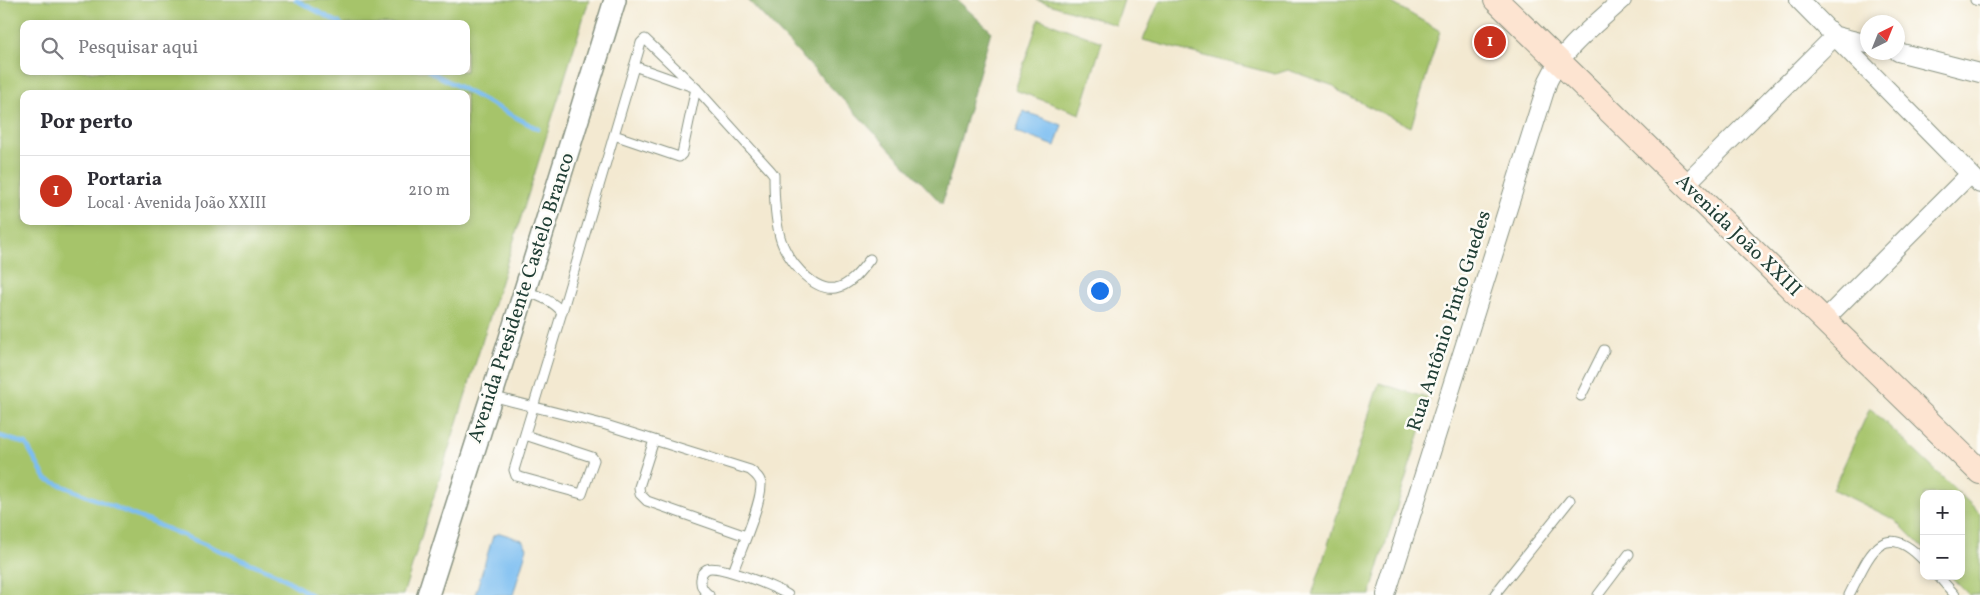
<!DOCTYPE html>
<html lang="pt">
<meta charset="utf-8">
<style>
:root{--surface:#fff;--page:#f7f7f7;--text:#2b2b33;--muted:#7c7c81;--line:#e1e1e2;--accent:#c8321e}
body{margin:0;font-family:Vollkorn,serif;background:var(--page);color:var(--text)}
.controls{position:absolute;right:15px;bottom:15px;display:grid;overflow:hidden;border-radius:10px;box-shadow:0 2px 8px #0003}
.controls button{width:45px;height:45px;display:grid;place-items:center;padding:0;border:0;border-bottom:1px solid var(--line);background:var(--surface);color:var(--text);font:25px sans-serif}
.compass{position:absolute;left:1860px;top:15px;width:45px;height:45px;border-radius:50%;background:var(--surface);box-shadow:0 2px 8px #0003;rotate:43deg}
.you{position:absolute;left:1099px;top:290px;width:18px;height:18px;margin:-12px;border:4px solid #fff;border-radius:50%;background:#1a73e8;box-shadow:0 0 0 8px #1a73e833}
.badge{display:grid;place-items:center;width:32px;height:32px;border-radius:50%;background:var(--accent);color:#fff;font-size:16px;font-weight:700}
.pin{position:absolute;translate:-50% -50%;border:2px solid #fff;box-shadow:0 1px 5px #0006}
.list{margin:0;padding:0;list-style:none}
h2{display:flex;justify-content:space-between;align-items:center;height:65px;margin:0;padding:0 20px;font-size:21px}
h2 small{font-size:16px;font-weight:400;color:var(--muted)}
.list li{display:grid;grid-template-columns:32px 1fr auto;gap:15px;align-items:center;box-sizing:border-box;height:70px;padding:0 20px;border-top:1px solid var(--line)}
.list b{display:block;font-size:19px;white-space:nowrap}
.list p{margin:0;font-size:16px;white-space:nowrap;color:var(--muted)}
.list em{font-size:16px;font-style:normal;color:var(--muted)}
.icon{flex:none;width:28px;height:28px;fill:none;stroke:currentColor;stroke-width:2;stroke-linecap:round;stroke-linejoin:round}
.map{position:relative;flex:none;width:1980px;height:595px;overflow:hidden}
.search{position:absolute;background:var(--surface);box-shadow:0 2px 8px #0003;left:20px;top:20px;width:450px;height:55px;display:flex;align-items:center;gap:12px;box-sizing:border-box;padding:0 18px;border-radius:10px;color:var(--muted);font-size:19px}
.panel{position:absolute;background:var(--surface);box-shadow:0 2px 8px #0003;left:20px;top:90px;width:450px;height:135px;border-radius:10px}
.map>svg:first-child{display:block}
.green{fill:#a6c46b;stroke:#628050;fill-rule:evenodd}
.forest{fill:#84aa5f;stroke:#52744a}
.water{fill:#7cbef1;stroke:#4e7e92}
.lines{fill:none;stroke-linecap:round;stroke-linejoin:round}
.stream{stroke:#7cbef1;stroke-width:4.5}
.service-casing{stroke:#899382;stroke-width:11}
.minor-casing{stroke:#899382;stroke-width:20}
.tertiary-casing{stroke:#899382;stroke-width:24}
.secondary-casing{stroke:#899382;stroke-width:26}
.service{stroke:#fff;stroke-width:9}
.minor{stroke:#fff;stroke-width:18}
.tertiary{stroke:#fff;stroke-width:21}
.secondary{stroke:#fde4d1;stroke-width:24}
.labels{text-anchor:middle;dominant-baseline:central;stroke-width:5;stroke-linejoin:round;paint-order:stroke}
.street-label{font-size:20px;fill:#1f3d34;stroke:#fdfcf7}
</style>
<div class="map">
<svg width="1980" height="595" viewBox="0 0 1980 595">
<rect width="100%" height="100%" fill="#fdfcf7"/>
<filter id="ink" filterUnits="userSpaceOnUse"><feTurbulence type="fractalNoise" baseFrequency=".02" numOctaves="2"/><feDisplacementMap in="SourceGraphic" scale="10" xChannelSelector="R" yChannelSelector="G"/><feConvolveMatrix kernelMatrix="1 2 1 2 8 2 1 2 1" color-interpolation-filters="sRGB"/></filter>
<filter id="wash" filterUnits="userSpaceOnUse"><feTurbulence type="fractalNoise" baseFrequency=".0096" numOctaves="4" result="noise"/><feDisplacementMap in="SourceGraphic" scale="20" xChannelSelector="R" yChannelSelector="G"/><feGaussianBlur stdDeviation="1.12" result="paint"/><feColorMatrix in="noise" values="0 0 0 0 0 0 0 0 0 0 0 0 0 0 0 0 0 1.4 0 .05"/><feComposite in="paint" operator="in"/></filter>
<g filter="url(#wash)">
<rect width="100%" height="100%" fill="#f3e9d1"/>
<path class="green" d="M 0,0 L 589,0 L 403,595 L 0,595 ZM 24,24 L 466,24 L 466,71 L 24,71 ZM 24,94 L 466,94 L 466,221 L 24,221 Z
M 1036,0 L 1124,0 L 1116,25 Z
M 1160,0 L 1387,0 L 1440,31 L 1411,127 L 1341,93 L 1334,86 L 1288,70 L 1275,74 L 1143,40 Z
M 1039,19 L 1102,42 L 1080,114 L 1015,90 Z
M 1379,383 L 1430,399 L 1370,595 L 1312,595 Z
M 1870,408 L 1960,494 L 1924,494 L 1924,549 L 1895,520 L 1833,489 Z
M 1961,495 L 1980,513 L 1980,595 L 1969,595 L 1950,576 L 1961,576 Z"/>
<path class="forest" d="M 748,0 L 957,0 L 991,31 L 942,204 Z"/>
<path class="water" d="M 1023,111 L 1062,125 L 1055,146 L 1016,132 Z
M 500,533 L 522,540 L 527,548 L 513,595 L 475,595 L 493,536 Z"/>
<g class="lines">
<path class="stream" d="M 296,0 L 341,24
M 429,71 L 538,129
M 0,436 L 26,444 L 46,479 L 277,574 L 311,595"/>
</g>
</g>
<g filter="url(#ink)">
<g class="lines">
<defs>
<path id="service" d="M 1975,0 L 1980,1
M 614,135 L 679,157 L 682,154 L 696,88 L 634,66
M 562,312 L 641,43 L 645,39 L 696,88 L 771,171 L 774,175 C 774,195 775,218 780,237 C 785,257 812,292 836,288 C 851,285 861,270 870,259
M 491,396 L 606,425 L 750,470 C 755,474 761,478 761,485 C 761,505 740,552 733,572
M 1581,396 L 1604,350
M 525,435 L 592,457 L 594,460 L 582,494 L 516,476 L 514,470 L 562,312 C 552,300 539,296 525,291
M 654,440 L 639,487 L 640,494 L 647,501 L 746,536
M 1938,576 L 1955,595
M 1495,594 L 1570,500
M 709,595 C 704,591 700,587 701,579 C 701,575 703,571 707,569 C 717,563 777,588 788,595
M 1598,595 L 1629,554
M 1849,595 C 1868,559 1881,515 1924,561"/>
<path id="minor" d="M 1799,0 L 1980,184
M 1836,36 L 1868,44
M 1898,52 L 1980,73
M 1685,185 L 1835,36
M 1824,320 L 1970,174
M 1386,595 L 1548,81 C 1563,48 1595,25 1622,0"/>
<path id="tertiary" d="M 428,595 L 510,338 L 615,0"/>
<path id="secondary" d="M 1496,0 L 1980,472"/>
</defs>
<use href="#service" class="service-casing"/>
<use href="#minor" class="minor-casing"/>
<use href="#tertiary" class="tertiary-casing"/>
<use href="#secondary" class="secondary-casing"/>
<use href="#service" class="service"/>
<use href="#minor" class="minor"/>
<use href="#tertiary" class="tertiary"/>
<use href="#secondary" class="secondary"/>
</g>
</g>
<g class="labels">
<g class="street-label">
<text transform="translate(1738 236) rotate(44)">Avenida João XXIII</text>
<text transform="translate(522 298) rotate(-72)">Avenida Presidente Castelo Branco</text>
<text transform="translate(1450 321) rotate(-72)">Rua Antônio Pinto Guedes</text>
</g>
</g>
</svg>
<div class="controls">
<button>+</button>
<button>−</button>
</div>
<svg class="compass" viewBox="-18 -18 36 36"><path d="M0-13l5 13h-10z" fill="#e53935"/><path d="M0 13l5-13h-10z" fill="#7c7c81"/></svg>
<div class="you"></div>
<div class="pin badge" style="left:1490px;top:42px">1</div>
<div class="search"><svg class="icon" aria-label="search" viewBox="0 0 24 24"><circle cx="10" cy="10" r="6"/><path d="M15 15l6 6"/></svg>Pesquisar aqui</div>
<section class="panel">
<h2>Por perto<small></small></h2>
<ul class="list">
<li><span class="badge">1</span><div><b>Portaria</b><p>Local · Avenida João XXIII</p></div><em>210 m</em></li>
</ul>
</section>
</div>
